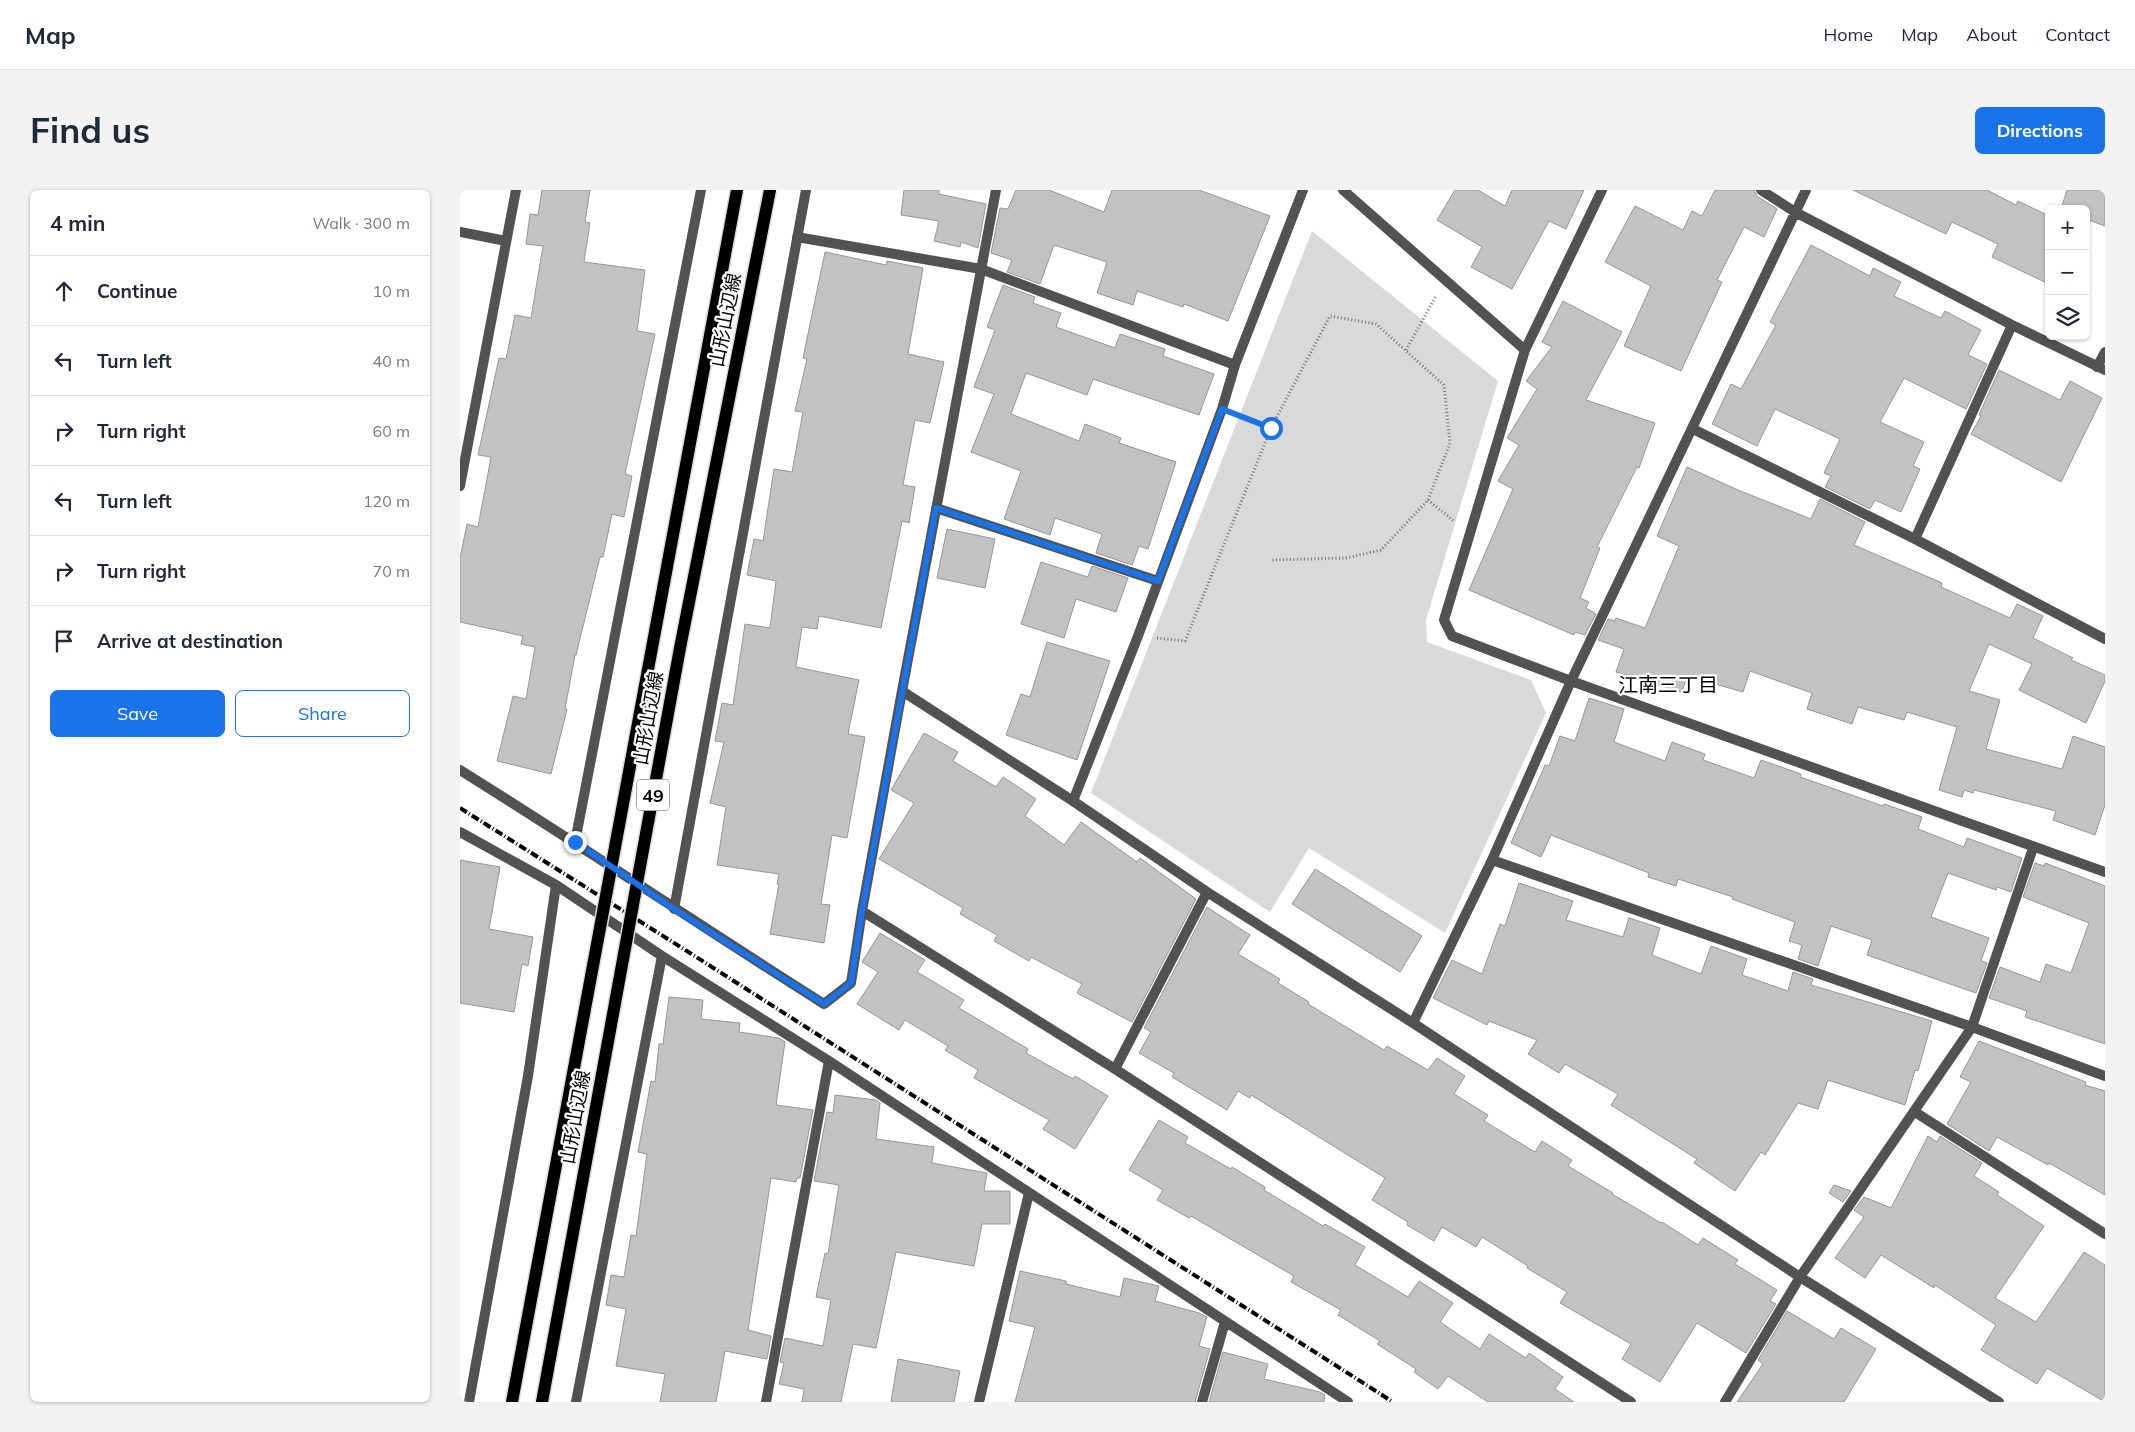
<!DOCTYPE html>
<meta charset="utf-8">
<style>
:root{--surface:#fff;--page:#f2f2f3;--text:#1f2937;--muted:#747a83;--line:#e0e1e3;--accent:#1a73e8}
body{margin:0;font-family:Mulish,"Noto Sans JP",sans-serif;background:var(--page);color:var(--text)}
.controls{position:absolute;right:15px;top:15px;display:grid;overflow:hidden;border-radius:8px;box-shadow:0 1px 4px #0004}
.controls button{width:45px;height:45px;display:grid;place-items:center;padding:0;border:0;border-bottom:1px solid var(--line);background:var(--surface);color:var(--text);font:25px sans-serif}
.stop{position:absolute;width:15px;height:15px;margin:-11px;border:4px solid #1a73e8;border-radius:50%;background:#fff}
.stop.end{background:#1a73e8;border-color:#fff;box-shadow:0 1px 5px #0008}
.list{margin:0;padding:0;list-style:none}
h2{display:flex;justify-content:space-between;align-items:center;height:65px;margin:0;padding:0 20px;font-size:21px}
h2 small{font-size:16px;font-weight:400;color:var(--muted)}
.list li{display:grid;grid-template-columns:32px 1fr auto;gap:15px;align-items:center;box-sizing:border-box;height:70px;padding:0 20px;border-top:1px solid var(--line)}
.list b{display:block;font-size:19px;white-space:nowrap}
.list em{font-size:16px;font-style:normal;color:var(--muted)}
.actions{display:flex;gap:10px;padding:15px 20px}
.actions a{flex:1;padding:11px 0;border:1px solid var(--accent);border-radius:8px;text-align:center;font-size:18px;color:var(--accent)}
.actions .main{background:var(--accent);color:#fff}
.icon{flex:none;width:28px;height:28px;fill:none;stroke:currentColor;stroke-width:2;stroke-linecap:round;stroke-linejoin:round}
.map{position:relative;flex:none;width:1645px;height:1212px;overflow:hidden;border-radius:8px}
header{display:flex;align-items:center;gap:30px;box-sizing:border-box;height:70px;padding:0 25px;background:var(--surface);border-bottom:1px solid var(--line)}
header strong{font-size:24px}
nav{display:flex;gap:28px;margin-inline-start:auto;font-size:18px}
.intro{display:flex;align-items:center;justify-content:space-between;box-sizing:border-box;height:120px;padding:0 30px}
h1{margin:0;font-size:35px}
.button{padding:12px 22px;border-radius:8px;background:var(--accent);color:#fff;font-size:18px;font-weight:700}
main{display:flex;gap:30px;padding:0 30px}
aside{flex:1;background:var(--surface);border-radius:8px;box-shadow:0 1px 4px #0004}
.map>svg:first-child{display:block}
.green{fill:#d9d9d9}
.building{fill:#c2c2c2;stroke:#969696}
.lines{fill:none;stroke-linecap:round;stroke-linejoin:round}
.path{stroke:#747474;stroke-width:3;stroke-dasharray:1 2.5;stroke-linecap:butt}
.service{stroke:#525252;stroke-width:10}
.rail{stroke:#000;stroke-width:4;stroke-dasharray:8 2.5 1 2.5;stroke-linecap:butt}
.primary-bridge-casing{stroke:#dbdbdb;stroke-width:15;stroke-linecap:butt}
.primary-bridge{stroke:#000;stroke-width:12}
.route{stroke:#1a73e8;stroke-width:6}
.labels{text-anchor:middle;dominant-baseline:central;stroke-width:4.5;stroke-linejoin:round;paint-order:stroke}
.shield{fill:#fff;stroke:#4c4c4c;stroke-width:1}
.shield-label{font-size:18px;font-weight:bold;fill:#000}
.street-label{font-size:19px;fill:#000;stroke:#fff}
.neighbourhood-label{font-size:20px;fill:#000;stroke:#fff}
</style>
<header>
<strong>Map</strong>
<nav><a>Home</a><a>Map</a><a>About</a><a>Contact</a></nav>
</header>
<div class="intro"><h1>Find us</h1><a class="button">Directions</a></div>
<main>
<aside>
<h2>4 min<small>Walk · 300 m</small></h2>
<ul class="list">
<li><svg class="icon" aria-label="ahead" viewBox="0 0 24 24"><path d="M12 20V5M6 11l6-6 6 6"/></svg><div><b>Continue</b></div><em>10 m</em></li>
<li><svg class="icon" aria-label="left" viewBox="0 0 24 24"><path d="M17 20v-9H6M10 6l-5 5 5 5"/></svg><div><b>Turn left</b></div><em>40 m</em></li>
<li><svg class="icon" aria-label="right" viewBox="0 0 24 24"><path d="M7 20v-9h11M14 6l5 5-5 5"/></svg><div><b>Turn right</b></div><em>60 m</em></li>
<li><svg class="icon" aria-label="left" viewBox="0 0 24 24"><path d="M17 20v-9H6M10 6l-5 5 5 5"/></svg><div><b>Turn left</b></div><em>120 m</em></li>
<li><svg class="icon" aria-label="right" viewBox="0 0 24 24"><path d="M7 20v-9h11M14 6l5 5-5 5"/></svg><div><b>Turn right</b></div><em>70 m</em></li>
<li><svg class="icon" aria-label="arrive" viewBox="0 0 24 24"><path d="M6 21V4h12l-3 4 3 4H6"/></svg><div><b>Arrive at destination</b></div></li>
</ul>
<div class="actions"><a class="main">Save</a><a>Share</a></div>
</aside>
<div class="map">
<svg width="1645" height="1212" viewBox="0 0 1645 1212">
<rect width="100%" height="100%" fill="#fff"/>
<path class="green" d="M 852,41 L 1038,191 L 966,430 L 967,452 L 1071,490 L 1086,523 L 985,743 L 849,658 L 810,722 L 631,603 Z"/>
<path class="building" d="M 82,0 L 130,0 L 125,32 L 130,33 L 124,72 L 185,80 L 177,141 L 195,144 L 165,284 L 172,286 L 164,327 L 152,324 L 143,367 L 140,367 L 116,465 L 115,465 L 105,519 L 107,519 L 91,584 L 37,571 L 53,506 L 66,509 L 75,457 L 61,454 L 63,446 L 0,432 L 0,368 L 7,334 L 18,337 L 31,267 L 18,265 L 39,168 L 46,169 L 55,125 L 71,128 L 83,56 L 66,54 L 70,24 L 78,25 Z
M 444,0 L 479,0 L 479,4 L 526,14 L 518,58 L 501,52 L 500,57 L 474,51 L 479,31 L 441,25 Z
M 556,0 L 589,0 L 644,22 L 652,0 L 739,0 L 810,26 L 768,131 L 724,114 L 723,117 L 677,101 L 673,115 L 637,103 L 647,72 L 594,55 L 580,94 L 547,82 L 552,70 L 531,63 L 540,18 L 548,19 Z
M 995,0 L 1018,0 L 1045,16 L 1052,0 L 1124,0 L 1106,39 L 1089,31 L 1052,99 L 1011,77 L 1022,57 L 977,30 Z
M 1255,0 L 1294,0 L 1297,6 L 1317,19 L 1304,47 L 1284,37 L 1257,90 L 1262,92 L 1221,181 L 1164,156 L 1191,96 L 1145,72 L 1175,16 L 1223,40 L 1232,21 L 1242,26 Z
M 1393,0 L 1527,0 L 1556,15 L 1558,11 L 1589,26 L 1589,94 L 1532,67 L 1538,54 L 1492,32 L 1486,44 Z
M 1607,0 L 1645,0 L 1645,36 L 1626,29 L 1626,19 L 1601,19 Z
M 1351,55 L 1410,86 L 1413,78 L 1441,92 L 1434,106 L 1481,128 L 1485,121 L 1521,140 L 1508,165 L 1527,174 L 1506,219 L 1444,188 L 1420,232 L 1464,252 L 1453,276 L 1460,279 L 1441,322 L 1415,310 L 1410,319 L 1365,297 L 1371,286 L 1364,283 L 1380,249 L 1315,219 L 1297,256 L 1252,234 L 1271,194 L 1281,199 L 1316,135 L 1310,132 Z
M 365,62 L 426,75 L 427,71 L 463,78 L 448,164 L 484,172 L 470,233 L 455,230 L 443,295 L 455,297 L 449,333 L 442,331 L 421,438 L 359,426 L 357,439 L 342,437 L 336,477 L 399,490 L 388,544 L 405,547 L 387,648 L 372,645 L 361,714 L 370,715 L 364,753 L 310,744 L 319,694 L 317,694 L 319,684 L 257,675 L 266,617 L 250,613 L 264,552 L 255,551 L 262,513 L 273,515 L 285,434 L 310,438 L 316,391 L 287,385 L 294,349 L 303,351 L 314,279 L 332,282 L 343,222 L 335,221 L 347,169 L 343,168 Z
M 543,95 L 575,107 L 573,113 L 601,123 L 596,137 L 655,158 L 660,144 L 705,159 L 703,166 L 754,184 L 739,225 L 633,189 L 627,205 L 566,183 L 551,224 L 619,251 L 625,234 L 661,248 L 659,253 L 716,272 L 688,359 L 679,356 L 672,375 L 636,363 L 642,344 L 595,328 L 590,345 L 544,329 L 561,281 L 511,262 L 534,204 L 514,197 L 535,140 L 527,137 Z
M 1103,111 L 1162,142 L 1126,210 L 1195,233 L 1179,278 L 1177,277 L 1137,357 L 1140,358 L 1120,408 L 1129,412 L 1126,418 L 1136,424 L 1125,445 L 1115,442 L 1114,445 L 1009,400 L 1053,299 L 1038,291 L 1059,255 L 1047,248 L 1077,199 L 1066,191 L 1092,157 L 1082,152 Z
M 1539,180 L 1600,210 L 1610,191 L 1642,208 L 1601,292 L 1511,244 L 1521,226 L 1519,225 Z
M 1227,277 L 1278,300 L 1351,329 L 1360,309 L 1405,332 L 1394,355 L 1482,393 L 1481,397 L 1550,428 L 1557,414 L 1583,426 L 1573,448 L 1613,468 L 1611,470 L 1645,485 L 1645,491 L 1626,533 L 1559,500 L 1572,474 L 1529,454 L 1509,501 L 1540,510 L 1526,559 L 1602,579 L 1613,546 L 1645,557 L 1645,615 L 1635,645 L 1593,630 L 1596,621 L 1514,600 L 1513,603 L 1504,600 L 1502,607 L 1479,600 L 1497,537 L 1447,522 L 1444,530 L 1398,517 L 1392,534 L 1347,519 L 1352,503 L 1290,481 L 1283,502 L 1227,486 L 1222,502 L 1156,482 L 1164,459 L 1138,450 L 1148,429 L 1155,431 L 1156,428 L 1185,438 L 1219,356 L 1197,346 Z
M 487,339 L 535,349 L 525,398 L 477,388 Z
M 581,372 L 628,387 L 632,376 L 668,388 L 656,422 L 616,409 L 604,448 L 561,434 Z
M 587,452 L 650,471 L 617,570 L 546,545 L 561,504 L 570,507 Z
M 1129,508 L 1164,519 L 1154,552 L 1205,571 L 1212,552 L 1245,564 L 1243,570 L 1294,588 L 1301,570 L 1341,584 L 1340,587 L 1423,616 L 1424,614 L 1462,627 L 1458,639 L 1504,657 L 1507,648 L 1562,668 L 1551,702 L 1537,697 L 1536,700 L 1488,683 L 1471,727 L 1529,748 L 1521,771 L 1527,773 L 1516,803 L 1407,765 L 1412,750 L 1371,736 L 1358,776 L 1338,769 L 1342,755 L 1329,751 L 1335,732 L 1272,709 L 1273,707 L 1218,689 L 1216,696 L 1188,687 L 1189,683 L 1091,645 L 1081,667 L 1051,653 L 1085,575 L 1089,576 L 1100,546 L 1115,551 Z
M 464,543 L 498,562 L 493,571 L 536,597 L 543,587 L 576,609 L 565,626 L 604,655 L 621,632 L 677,672 L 680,668 L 736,709 L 672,832 L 617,803 L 622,794 L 571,767 L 569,771 L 534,751 L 537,745 L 500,724 L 503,718 L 419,669 L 454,613 L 431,600 Z
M 0,670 L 40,677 L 29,739 L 73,747 L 68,776 L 62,774 L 54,822 L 0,813 Z
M 1575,673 L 1584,676 L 1585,673 L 1645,696 L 1645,854 L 1565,827 L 1567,821 L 1529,808 L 1540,777 L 1580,792 L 1586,774 L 1611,783 L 1629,733 L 1563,707 Z
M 855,679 L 962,746 L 940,782 L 832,714 Z
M 1059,693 L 1113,711 L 1106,730 L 1163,747 L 1169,728 L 1200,738 L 1192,765 L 1241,784 L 1251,756 L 1287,769 L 1282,785 L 1328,801 L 1333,782 L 1353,789 L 1351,795 L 1472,831 L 1458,881 L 1455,880 L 1445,915 L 1368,890 L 1358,919 L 1338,913 L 1305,965 L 1301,962 L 1275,1001 L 1234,973 L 1237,969 L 1151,915 L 1158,904 L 1105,874 L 1099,883 L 1068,864 L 1077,850 L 1029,831 L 1027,835 L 973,808 L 992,770 L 1022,784 L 1040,734 L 1045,736 Z
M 747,717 L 790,745 L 778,764 L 820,789 L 818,793 L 849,812 L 848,814 L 924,860 L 927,856 L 968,880 L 977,868 L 1005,886 L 994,904 L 1028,925 L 1024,931 L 1075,962 L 1082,951 L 1112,970 L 1108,976 L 1153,1003 L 1152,1004 L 1201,1033 L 1202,1032 L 1238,1055 L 1243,1048 L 1278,1070 L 1275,1074 L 1317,1100 L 1310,1111 L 1316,1114 L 1286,1163 L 1237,1133 L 1200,1192 L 1162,1169 L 1171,1154 L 1100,1113 L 1107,1102 L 1067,1078 L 1068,1076 L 1022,1047 L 1016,1057 L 982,1037 L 974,1051 L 947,1035 L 948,1032 L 912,1010 L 925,988 L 791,905 L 790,908 L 778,901 L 767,920 L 712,887 L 714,883 L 679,863 L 691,842 L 684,838 Z
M 420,743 L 465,770 L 457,782 L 504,810 L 499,818 L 568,859 L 566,863 L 613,889 L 615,886 L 648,906 L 615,959 L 583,939 L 589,930 L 514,888 L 518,880 L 485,860 L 488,856 L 445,830 L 439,840 L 397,814 L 418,782 L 402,772 Z
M 209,807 L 243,810 L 241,829 L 280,833 L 279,842 L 319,848 L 325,852 L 316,915 L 353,920 L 340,988 L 337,988 L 336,992 L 311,988 L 288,1140 L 311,1146 L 307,1169 L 265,1161 L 256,1212 L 200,1212 L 205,1184 L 156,1176 L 166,1119 L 146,1115 L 151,1085 L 164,1087 L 171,1045 L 176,1046 L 187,964 L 178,962 L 191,891 L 195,892 L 199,854 L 203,854 Z
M 1519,851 L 1626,892 L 1625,895 L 1645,901 L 1645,1005 L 1589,973 L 1588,975 L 1537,947 L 1529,961 L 1487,934 L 1511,892 L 1500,887 Z
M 375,905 L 416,910 L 420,913 L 416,949 L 474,957 L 472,973 L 527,983 L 524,1001 L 550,1001 L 550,1034 L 522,1034 L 514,1076 L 436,1062 L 416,1158 L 393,1154 L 381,1212 L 342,1212 L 344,1199 L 319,1194 L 324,1173 L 320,1172 L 325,1148 L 363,1156 L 371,1110 L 356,1107 L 365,1063 L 368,1064 L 379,995 L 354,991 L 367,922 L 373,923 Z
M 699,930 L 728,947 L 725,953 L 771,979 L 772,977 L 805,997 L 804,1000 L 863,1036 L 865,1034 L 905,1057 L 895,1075 L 948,1107 L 959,1091 L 993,1113 L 980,1132 L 1020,1159 L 1029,1144 L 1066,1168 L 1069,1163 L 1103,1187 L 1095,1199 L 1114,1212 L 1028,1212 L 988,1186 L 978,1199 L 954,1182 L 956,1179 L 917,1154 L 920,1151 L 878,1125 L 881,1120 L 831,1092 L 834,1086 L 731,1026 L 729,1028 L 697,1010 L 703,1000 L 669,980 Z
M 1468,946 L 1477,952 L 1480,946 L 1522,973 L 1514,986 L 1539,1002 L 1537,1005 L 1584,1036 L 1535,1108 L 1576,1132 L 1624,1062 L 1645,1075 L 1645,1212 L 1587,1178 L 1577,1194 L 1521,1160 L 1536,1135 L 1475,1095 L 1474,1098 L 1421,1065 L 1405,1088 L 1375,1068 L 1404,1027 L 1394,1020 L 1404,1007 L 1431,1018 Z
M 1374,995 L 1391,1001 L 1383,1012 L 1369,1003 Z
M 560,1081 L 606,1091 L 606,1094 L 660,1107 L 664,1088 L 699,1096 L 695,1111 L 739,1123 L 747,1127 L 739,1156 L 750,1159 L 735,1212 L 555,1212 L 575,1137 L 549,1131 Z
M 1327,1121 L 1374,1149 L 1381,1138 L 1416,1159 L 1384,1212 L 1277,1212 L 1303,1174 L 1298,1170 Z
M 763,1162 L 808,1174 L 804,1189 L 860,1202 L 865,1205 L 864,1212 L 749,1212 Z
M 438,1169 L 500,1181 L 494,1212 L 431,1212 Z"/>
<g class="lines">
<path class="path" d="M 946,160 L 976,106
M 779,226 L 811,238
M 968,310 L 995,332
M 697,448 L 725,451 L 811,238 L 870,126 L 916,134 L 984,195 L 990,253 L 968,310 L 921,360 L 886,368 L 811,370"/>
<path class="service" d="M 883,0 L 1065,160
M 1142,0 L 1065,160 L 984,430 L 992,446 L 1111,491 L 1645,682
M 1301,0 L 1335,22 L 1552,135 L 1645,180
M 0,42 L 46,51
M 337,47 L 521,79 L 775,175
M 1637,177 L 1645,162
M 1233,239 L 1455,349 L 1645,449
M 0,296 L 56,0
M 476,318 L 698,391
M 1455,349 L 1552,135
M 442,501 L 613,611 L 747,702 L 953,833 L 1340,1087 L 1539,1212
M 0,580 C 122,656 242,737 364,814 L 391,793 L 402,721 L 442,501 L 536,0
M 613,611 L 678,446 L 762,219 L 775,175 L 843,0
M 0,642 L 96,695 L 202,766 L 369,871 L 888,1212
M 115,652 L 241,0
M 1032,670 L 1512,837 L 1645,886
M 214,719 L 346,0
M 402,721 L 655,879 L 1171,1212
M 953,833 L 1032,670 L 1111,491 L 1346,0
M 655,879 L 747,702
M 1455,922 L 1645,1044
M 9,1212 L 68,886 L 96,695
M 116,1212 L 202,766
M 306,1212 L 369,871
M 519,1212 L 569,1003
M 742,1212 L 765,1132
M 1265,1212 L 1340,1087 L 1512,837 L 1573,658"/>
<path class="rail" d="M 0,618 L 230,763 L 933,1212"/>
<defs>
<path id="primary-bridge" d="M 52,1212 L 277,0
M 82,1212 L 220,458 L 310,0"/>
</defs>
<use href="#primary-bridge" class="primary-bridge-casing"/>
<use href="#primary-bridge" class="primary-bridge"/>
</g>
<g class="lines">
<path class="route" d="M 115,652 L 214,719 L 364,814 L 391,793 L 402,721 L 476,318 L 698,391 L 762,219 L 811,238"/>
</g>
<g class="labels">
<rect class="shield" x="177" y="589.5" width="32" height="31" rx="4"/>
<g class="shield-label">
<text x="193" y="605">49</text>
</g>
<g class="street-label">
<text transform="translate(265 130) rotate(-79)">山形山辺線</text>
<text transform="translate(188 528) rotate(-80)">山形山辺線</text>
<text transform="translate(115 927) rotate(-80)">山形山辺線</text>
</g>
<g class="neighbourhood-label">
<text x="1208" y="494">江南三丁目</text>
</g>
</g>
</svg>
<div class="controls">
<button>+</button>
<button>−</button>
<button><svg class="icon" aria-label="layers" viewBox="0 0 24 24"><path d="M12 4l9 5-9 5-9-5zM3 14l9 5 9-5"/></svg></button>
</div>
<div class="stop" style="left:811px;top:238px"></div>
<div class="stop end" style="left:115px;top:652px"></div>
</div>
</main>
